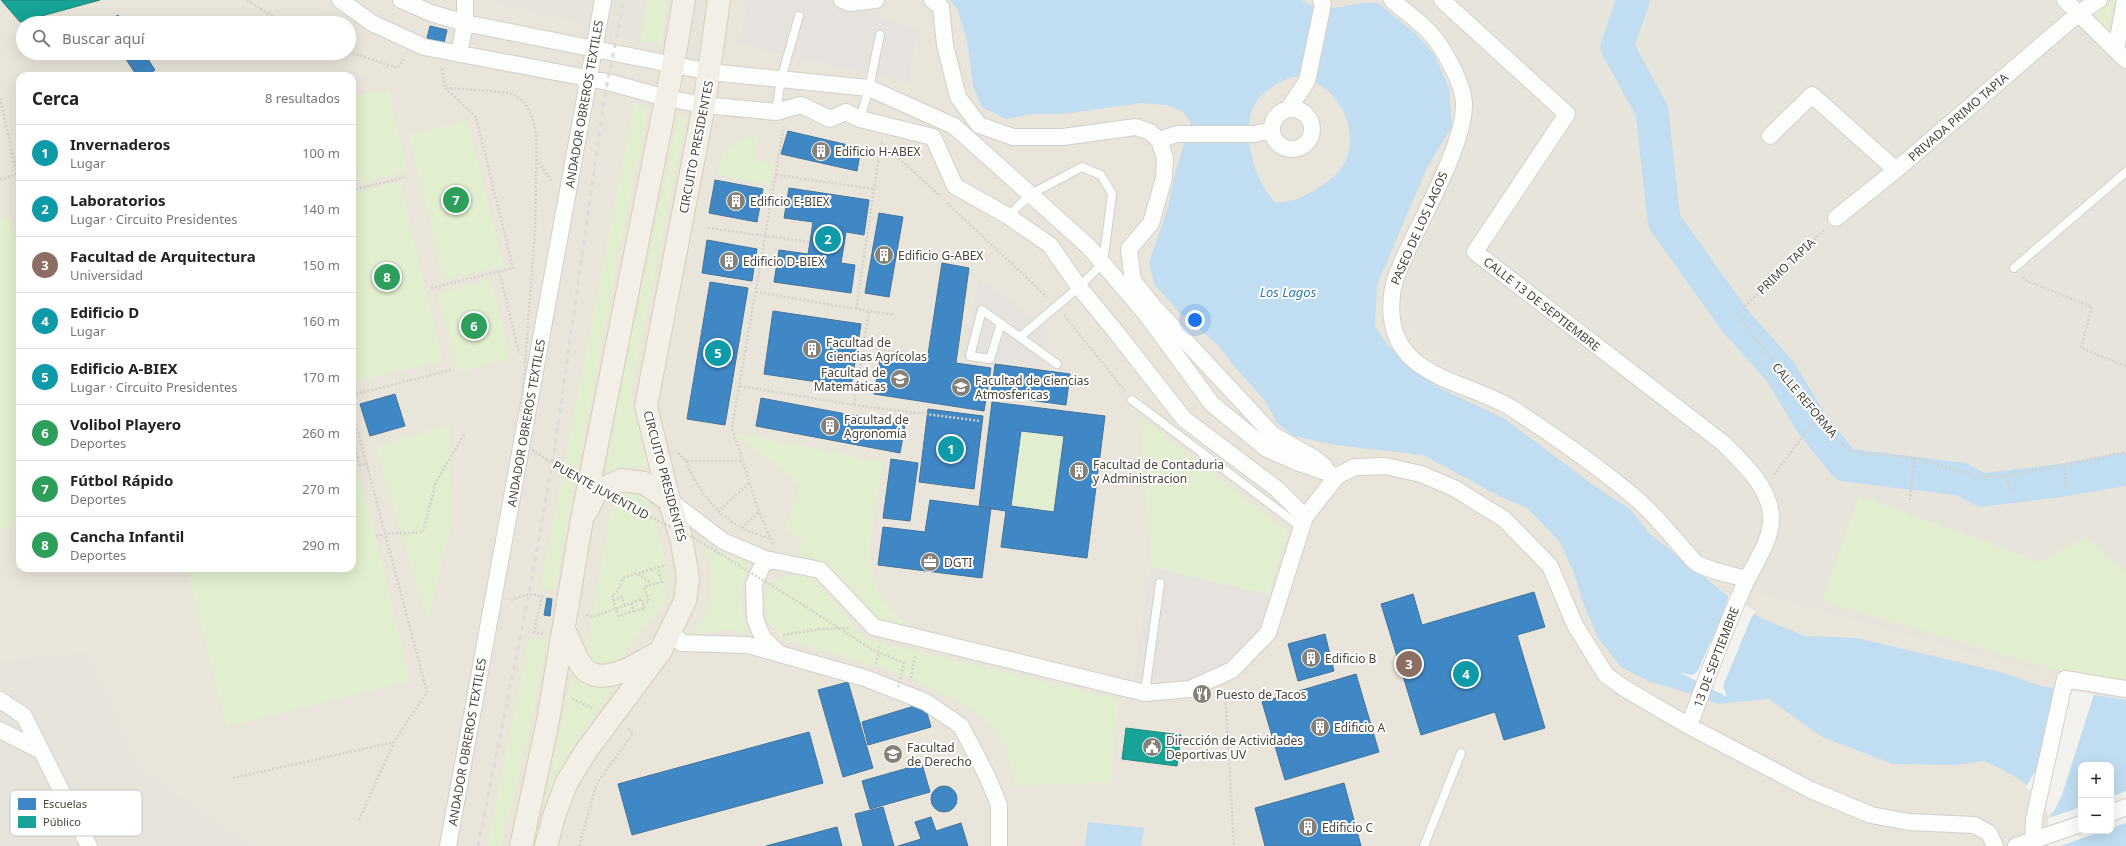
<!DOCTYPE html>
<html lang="es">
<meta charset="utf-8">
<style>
:root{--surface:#fff;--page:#f2f2f2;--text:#222;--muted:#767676;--line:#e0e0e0;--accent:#2563eb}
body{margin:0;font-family:"Noto Sans",sans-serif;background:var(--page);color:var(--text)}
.controls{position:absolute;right:12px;bottom:12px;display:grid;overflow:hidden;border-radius:8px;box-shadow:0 4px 16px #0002}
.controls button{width:36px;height:36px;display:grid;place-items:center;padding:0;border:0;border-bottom:1px solid var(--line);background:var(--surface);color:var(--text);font:20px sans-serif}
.you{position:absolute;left:1195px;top:320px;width:14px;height:14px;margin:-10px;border:3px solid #fff;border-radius:50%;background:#1a73e8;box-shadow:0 0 0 6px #1a73e833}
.badge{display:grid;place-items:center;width:26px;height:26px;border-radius:50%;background:var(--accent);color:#fff;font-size:13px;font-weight:700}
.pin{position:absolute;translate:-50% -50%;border:2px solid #fff;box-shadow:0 1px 4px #0006}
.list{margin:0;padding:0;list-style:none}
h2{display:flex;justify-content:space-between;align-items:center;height:52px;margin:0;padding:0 16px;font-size:17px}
h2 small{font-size:13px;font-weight:400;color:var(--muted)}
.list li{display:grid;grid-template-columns:26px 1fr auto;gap:12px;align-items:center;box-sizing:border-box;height:56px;padding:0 16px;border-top:1px solid var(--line)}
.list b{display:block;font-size:15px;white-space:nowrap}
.list p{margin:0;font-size:13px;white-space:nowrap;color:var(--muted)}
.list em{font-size:13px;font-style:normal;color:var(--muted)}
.icon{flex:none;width:22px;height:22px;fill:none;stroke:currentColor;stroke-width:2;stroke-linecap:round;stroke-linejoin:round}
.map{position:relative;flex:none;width:2126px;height:846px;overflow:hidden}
.search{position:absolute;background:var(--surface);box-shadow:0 4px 16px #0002;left:16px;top:16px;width:340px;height:44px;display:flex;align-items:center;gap:10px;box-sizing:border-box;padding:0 14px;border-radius:22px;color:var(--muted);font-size:15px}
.panel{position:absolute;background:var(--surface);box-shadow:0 4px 16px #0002;left:16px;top:72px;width:340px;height:500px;border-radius:12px}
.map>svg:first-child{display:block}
.residential{fill:#e7e4dc;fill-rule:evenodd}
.education{fill:#eae5da;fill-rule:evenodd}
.green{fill:#e1eecf}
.parking{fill:#e6e3df}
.water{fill:#c0ddf1;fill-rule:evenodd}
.pier{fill:#f4f2ee}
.schools{fill:#3f88c5;stroke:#43749b;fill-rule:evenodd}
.public{fill:#17a398;stroke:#27867c}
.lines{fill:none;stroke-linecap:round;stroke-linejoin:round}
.river{stroke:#c0ddf1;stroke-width:33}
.lane-casing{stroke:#d2d0cb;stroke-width:10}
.street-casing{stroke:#d2d0cb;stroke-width:18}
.primary-casing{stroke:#d6cebb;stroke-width:24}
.path{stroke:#d3d2cc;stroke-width:2.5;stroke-dasharray:2 2;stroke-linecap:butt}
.lane{stroke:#fdfdfc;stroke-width:8}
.street{stroke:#fdfdfc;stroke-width:16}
.primary{stroke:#f2efe6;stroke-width:22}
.rail{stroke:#dbdbda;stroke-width:3;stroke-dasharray:5 5;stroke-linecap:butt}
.path-bridge{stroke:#d3d2cc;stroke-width:2.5;stroke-dasharray:2 2;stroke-linecap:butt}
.labels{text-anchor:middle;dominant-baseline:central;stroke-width:4;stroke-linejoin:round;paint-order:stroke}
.street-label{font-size:12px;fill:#4b4439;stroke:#fff}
.poi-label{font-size:12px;fill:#4b4439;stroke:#fff;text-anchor:start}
.water-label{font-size:13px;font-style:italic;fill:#2e7ab2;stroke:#fff}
.key{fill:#fff;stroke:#c9c7c4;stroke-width:1}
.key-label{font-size:11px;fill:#4b4439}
</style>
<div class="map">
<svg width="2126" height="846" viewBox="0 0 2126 846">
<rect width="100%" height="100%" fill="#f4f2ee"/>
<path class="residential" d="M 0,0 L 2126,0 L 2126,846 L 0,846 ZM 23,23 L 349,23 L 349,53 L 23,53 ZM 20,76 L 352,76 L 352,568 L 20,568 ZM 2081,765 L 2111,765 L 2111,831 L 2081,831 Z"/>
<path class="education" d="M 0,0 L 483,0 L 606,29 L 709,72 L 724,0 L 1406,0 L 1449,40 L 1470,113 L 1407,271 L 1403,321 L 1428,349 L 1742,588 L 2065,679 L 2094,694 L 2126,700 L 2126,846 L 255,846 L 219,825 L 138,766 L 88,652 L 0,662 ZM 23,23 L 349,23 L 349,53 L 23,53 ZM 20,76 L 352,76 L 352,568 L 20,568 ZM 2081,765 L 2111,765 L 2111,831 L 2081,831 Z"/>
<path class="green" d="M 647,0 L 668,0 L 662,43 L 640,40 Z
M 2113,0 L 2116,0 L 2111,12 L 2110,31 L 2092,12 Z
M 389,89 L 407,172 L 359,183 L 352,150 L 352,97 Z
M 634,103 L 647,107 L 644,135 L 629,203 L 555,591 L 540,588 Z
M 679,114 L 687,116 L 631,392 L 648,468 L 626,467 L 606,473 L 615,415 Z
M 468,120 L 504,266 L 444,281 L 408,135 Z
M 758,134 L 755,160 L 774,162 L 770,185 L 717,175 L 724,152 L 739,140 Z
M 400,181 L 443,361 L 352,382 L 352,193 Z
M 11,217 L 20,254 L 20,524 L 0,529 L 0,220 Z
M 491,279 L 511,358 L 457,372 L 437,293 Z
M 1140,417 L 1288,531 L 1269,595 L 1151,567 Z
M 449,424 L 452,522 L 427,622 L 376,447 Z
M 1021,431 L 1064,436 L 1054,512 L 1011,506 Z
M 732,432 L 883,462 L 869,553 L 879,595 L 911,629 L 876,620 L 823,565 L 796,554 L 803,540 L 785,528 L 801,485 Z
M 352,449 L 376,536 L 410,681 L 226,727 L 186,568 L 352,568 Z
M 630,491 L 640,492 L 648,498 L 666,560 L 668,577 L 666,602 L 616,664 L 594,664 L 587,658 L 586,650 L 611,509 Z
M 1859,496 L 2040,562 L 2085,537 L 2126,573 L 2126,683 L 2069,674 L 1822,601 Z
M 704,545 L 751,565 C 736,594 739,605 751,635 L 732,630 L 692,634 C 697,626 706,616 708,607 C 713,587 711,564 704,545 Z
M 803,574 L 817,581 L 866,639 L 1119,699 L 1111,783 L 1016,785 L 1006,749 L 989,722 L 962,703 L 902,674 L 782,638 L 768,621 L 764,601 L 769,585 L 786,576 Z
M 529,638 L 547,641 L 530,729 L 501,846 L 487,846 Z
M 574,667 L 618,682 L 569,752 L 543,810 Z"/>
<path class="parking" d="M 748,0 L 829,0 L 917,29 L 908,83 L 739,44 Z
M 978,278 L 1045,325 L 1043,368 L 964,358 Z
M 1151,567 L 1269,595 L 1262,628 L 1230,661 L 1192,679 L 1133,680 Z"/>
<path class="water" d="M 950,0 L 1302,0 C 1307,3 1313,7 1319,8 C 1340,11 1356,0 1378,3 L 1417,35 L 1434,54 L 1449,88 L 1452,126 L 1426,170 L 1377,285 L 1375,326 L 1388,345 L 1409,366 L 1440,388 L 1505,419 L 1596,487 L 1630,509 L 1649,533 L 1729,597 L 1761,618 L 1805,636 L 1857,638 L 2000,672 L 2041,686 L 2126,700 L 2126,846 L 2047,846 L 2050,840 L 2051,811 L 2046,802 L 2022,781 L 2001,769 L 1984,761 L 1956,765 L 1893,764 L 1822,737 L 1769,699 L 1718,704 L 1683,691 L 1650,682 L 1621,667 L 1598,638 L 1583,603 L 1574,573 L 1559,541 L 1527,508 L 1497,495 L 1423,455 L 1335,445 L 1294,436 L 1277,423 L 1265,401 L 1233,365 L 1218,345 L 1180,313 L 1154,284 L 1149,262 L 1167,211 L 1176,170 L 1191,121 L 1182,111 L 1167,105 L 1141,103 L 1063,114 L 1032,114 L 1006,119 L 982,107 L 973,86 L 967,40 L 957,9 ZM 1293,77 C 1338,77 1367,137 1339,171 C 1332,179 1323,185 1315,190 C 1301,198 1291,203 1275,202 C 1262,188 1255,172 1251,153 C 1243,113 1254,91 1293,77 ZM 2081,765 L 2111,765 L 2111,831 L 2081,831 Z
M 1088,822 L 1144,828 L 1141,846 L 1085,846 Z"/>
<path class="pier" d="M 1729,594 L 1756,612 L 1752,616 L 1723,686 L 1727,697 L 1679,672 L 1690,675 L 1695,674 L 1699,668 L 1725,609 Z
M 2054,688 L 2094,694 L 2062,795 L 2054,811 L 2048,815 L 2044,803 L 2026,787 L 2036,770 Z
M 2126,791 L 2126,823 L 2111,828 L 2111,797 Z
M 2081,807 L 2081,831 L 2103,831 L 2060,846 L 2048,846 L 2048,818 Z"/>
<path class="schools" d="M 118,15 L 124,23 L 106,23 Z
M 430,26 L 447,30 L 444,43 L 427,38 Z
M 122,53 L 144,53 L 155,70 L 146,76 L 137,76 Z
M 788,131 L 861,148 L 857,171 L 781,154 Z
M 715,180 L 763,189 L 757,222 L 709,213 Z
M 789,188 L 869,200 L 864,235 L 846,232 L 841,263 L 855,265 L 851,293 L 774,282 L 779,250 L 808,254 L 810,242 L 813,222 L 784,218 Z
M 879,213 L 903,217 L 889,297 L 865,293 Z
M 707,240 L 757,249 L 752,281 L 702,273 Z
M 942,263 L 969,268 L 956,363 L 991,368 L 984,411 L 874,394 L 881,354 L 927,361 Z
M 710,282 L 748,288 L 725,425 L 687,419 Z
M 773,311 L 861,324 L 851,387 L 764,374 Z
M 995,364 L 1070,374 L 1066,405 L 991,395 Z
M 395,394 L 405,426 L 370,436 L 360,404 Z
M 761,398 L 905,425 L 900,453 L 756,426 Z
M 992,402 L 1105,416 L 1087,558 L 1001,547 L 1006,511 L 979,507 ZM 1021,431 L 1064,436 L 1054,512 L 1011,506 Z
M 928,409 L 983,416 L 974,489 L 919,482 Z
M 891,459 L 918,463 L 910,521 L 883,518 Z
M 930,500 L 991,508 L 982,578 L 878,565 L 883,527 L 925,532 Z
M 1534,592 L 1545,627 L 1517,635 L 1545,728 L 1504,740 L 1495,712 L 1421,735 L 1381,604 L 1413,594 L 1422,625 Z
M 547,598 L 552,599 L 550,616 L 544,615 Z
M 1325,634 L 1334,671 L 1298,681 L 1288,644 Z
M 1356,674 L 1379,752 L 1285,780 L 1262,702 Z
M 848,682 L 873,768 L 843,777 L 818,690 Z
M 924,703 L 931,727 L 868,745 L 862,722 Z
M 809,732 L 823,783 L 632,835 L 618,784 Z
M 922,764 L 930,792 L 870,809 L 862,781 Z
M 1344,783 L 1361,846 L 1265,846 L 1255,808 Z
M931 799a13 13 0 1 1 26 0a13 13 0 1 1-26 0Z
M 883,807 L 894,846 L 863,846 L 855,814 Z
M 931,817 L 936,831 L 961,823 L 968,846 L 898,846 L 921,839 L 915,822 Z
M 837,827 L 842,846 L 766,846 Z"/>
<path class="public" d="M 1,0 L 100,0 L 20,22 Z
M 1126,728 L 1181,735 L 1177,766 L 1122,759 Z"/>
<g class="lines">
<path class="river" d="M 1633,0 L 1617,47 L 1652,111 L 1664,221 L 1736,322 L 1780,371 L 1812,424 L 1845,465 L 1961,479 L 1982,490 L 2057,481 L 2126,469"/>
<defs>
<path id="lane" d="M 776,112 L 781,79 L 799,16
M 860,119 L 869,88 L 880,35
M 1008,216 L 1031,194 L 1082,167 L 1101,175 L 1112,194 L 1103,263 L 1079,287 L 1020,337
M 2014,268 L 2126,172
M 1001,323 L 990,359 L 970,356 L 982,310 L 1057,364
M 1132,400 L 1302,528
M 1145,693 L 1160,583
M 1424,846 L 1461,753"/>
<path id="street" d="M 340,0 L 372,23 L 424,47 L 608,82 L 666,98 L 704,105 L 776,112 L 801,105 L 830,119 L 846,112 L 860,119 L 933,137 L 955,186 L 1008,216 L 1050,245 L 1079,287 L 1116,332 L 1184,419 L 1277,489 L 1305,517
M 401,0 L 431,13 L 465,23 L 710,72 L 869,88 L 954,126 L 1088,246 L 1146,314 L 1212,404 L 1267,449 L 1299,463 L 1337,476
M 842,0 L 849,3 L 876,0
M 932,0 L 941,7 L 945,45 L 958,97 L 979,125 L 1013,137 L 1063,137 L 1136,127 L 1150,132 L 1159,140 L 1165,158 L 1164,178 L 1151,223 L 1129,249 L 1133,281 L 1155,308 L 1273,435 L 1314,458 L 1325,467
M 1392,0 C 1404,11 1418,20 1429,32 C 1443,46 1464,85 1464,105 C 1464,142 1428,206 1412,241 C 1399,268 1388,288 1392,319 C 1399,379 1471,382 1513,409 C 1556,437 1599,467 1638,500 C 1655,515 1670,534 1685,551 C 1690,556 1694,563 1700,565 C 1714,572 1732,575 1747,579
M 1442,0 L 1567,114 L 1475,252 L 1723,443 C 1742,462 1769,486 1771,515 C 1773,540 1753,565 1743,588 C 1723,633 1706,680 1689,726
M 2065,0 L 2126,60
M 2116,50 L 2125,0
M 459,54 L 465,23 L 465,0
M 1289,108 L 1307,81 L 1323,4 L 1321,0
M1272 129a20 20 0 1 1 40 0a20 20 0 1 1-40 0Z
M 1770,136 L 1812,95 L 1896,170
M 1159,140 L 1177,134 L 1254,134 L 1272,130
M 1836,218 L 1896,170 L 2079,13 L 2099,0
M 669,500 L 723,541 L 765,559 L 820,570 L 874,627 L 1145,693 L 1190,689 L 1232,670 L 1268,633 L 1305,517 L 1337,476 L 1355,467 L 1385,466 L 1421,474 L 1454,488 L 1504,519 L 1550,566 L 1575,625 L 1606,675 L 1624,688 L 1689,726 L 1811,790 L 1871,815 L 1909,822 L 1974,825 L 1989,833 L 1995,846
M 765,559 L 754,584 L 755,619 L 763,638 L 778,653
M 671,632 L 682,643 L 748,645 L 865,678 L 926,702 L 961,726 L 987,776 L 999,805 L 999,846
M 0,700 L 24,716 L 89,846
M 0,730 L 41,751
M 2111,813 L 2126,807
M 448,846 L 603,0
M 2016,846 L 2081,824
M 2033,846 L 2034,819 L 2065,679 L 2126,689"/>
<path id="primary" d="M 587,511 L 596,492 L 621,480 L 644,483 L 669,500
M 564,629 C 569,640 578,666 588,672 C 609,684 635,665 654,655
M 521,846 L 547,726 L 582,519 L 673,65 L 684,0
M 546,846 L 555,813 L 567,782 L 586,751 L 660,652 L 685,601 L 688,578 L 681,537 L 669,500 L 646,406 L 704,105 L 719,0"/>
</defs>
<use href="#lane" class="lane-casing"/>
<use href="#street" class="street-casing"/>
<use href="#primary" class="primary-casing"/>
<path class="path" d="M 247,0 L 283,23
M 349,52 L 397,68 L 405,57
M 446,88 C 459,89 504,91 514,95 C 540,107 537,150 536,174
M 0,98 L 17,175
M 881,142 L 941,197
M 537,159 L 552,182
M 776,175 L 874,189
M 0,179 L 20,174
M 352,190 L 407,177
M 947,203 L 1047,297
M 708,228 L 810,242
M 1824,230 L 1737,314 L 1816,418 L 1850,452 L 1914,458 L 1982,477 L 2006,476 L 2126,452
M 499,271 L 519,353
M 2023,277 L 2027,281 L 2092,307 L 2081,348 L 2126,366
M 431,288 L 513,268 L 476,117 L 445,88 L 442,68
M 756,292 L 893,315
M 856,309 L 881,143
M 1064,315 L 1125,391
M 864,347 L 927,356
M 740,386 L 854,405 L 869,311
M 352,395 L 451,370
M 854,405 L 980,421
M 352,433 L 360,465 L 367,464
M 678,453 L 686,461 L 743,461
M 686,461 C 696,488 716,514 742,528 C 751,533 762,536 771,539
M 2064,465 L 2066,487
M 1774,475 L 1816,418
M 2006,476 L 2012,495
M 1910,500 L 1914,458
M 718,512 L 750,482
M 742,528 L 759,512
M 376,536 L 385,534 L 423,532 L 436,482 L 465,433
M 773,544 L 759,512 L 732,428 L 784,126
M 638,574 L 648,581 L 650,585
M 511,600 L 529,594 L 542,596 L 534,632 L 543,634
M 613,600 L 622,597 L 625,607
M 631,603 L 634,611 L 645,608 L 643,604
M 634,611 L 618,616 L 612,595 C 619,593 621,585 623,578 L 666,565
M 586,615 L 593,617 L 642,599 L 643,604 L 649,602 L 644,587 L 662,582 L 658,568
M 783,635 L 821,629 L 851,628
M 876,664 L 880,645
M 911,678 L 915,654
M 1225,691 L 1234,846
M 572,699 L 593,708
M 233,778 L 394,742 L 427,692 L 352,409
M 359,820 L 394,742
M 579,846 L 597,783 L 633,733 L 628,729"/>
<use href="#lane" class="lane"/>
<use href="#street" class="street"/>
<use href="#primary" class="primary"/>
<path class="rail" d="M 478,846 L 529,594 L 554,453 L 605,94 L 624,0"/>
<path class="path-bridge" d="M 536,174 L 535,231 L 520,430 L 531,449 L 547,460 L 636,510 L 694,538 L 805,606 L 871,649 L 904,663 L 898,688"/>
</g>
<defs>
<symbol id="building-disc" viewBox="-11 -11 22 22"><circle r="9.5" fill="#868178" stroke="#fff"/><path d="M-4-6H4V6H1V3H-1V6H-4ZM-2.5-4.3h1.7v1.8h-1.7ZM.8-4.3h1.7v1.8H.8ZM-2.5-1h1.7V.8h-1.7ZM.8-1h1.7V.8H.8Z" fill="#fff"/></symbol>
<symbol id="university-disc" viewBox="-11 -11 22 22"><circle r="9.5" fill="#868178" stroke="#fff"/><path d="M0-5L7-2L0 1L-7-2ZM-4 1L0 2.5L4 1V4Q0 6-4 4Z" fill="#fff"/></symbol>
<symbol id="office-disc" viewBox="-11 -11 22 22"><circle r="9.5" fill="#868178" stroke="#fff"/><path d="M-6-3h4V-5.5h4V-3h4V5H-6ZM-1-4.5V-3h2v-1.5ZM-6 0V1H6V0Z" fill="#fff"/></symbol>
<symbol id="restaurant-disc" viewBox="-11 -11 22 22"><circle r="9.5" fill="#868178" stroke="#fff"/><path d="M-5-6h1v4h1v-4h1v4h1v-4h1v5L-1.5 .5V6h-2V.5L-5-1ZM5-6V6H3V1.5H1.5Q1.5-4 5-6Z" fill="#fff"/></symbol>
<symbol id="civic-disc" viewBox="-11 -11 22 22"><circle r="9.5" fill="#868178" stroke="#fff"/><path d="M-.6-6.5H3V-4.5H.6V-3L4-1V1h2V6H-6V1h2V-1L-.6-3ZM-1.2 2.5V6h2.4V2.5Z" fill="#fff"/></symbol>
</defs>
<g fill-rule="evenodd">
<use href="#building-disc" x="810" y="140" width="22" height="22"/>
<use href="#building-disc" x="725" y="190" width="22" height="22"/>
<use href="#building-disc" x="873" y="244" width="22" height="22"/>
<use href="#building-disc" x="718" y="250" width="22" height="22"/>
<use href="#building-disc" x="801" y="338" width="22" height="22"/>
<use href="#university-disc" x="889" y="368" width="22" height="22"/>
<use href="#university-disc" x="950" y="376" width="22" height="22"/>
<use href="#building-disc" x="819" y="415" width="22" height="22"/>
<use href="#building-disc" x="1068" y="460" width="22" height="22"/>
<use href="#office-disc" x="919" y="551" width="22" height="22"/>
<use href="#building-disc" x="1300" y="647" width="22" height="22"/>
<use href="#restaurant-disc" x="1191" y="683" width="22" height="22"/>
<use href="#building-disc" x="1309" y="716" width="22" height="22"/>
<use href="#civic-disc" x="1141" y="736" width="22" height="22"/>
<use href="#university-disc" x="882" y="743" width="22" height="22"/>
<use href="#building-disc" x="1297" y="816" width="22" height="22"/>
</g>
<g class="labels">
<g class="street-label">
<text transform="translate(584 104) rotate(-80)">ANDADOR OBREROS TEXTILES</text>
<text transform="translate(1958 117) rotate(-41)">PRIVADA PRIMO TAPIA</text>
<text transform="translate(696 147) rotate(-79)">CIRCUITO PRESIDENTES</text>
<text transform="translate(1419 228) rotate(-66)">PASEO DE LOS LAGOS</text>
<text transform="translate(1786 266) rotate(-44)">PRIMO TAPIA</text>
<text transform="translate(1542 304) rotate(38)">CALLE 13 DE SEPTIEMBRE</text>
<text transform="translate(1805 400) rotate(50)">CALLE REFORMA</text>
<text transform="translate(526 423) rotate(-80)">ANDADOR OBREROS TEXTILES</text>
<text transform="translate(665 476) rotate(75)">CIRCUITO PRESIDENTES</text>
<text transform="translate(601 490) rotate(29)">PUENTE JUVENTUD</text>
<text transform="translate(1716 657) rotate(-69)">13 DE SEPTIEMBRE</text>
<text transform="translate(467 742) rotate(-80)">ANDADOR OBREROS TEXTILES</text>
</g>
<g class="poi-label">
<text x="835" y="151">Edificio H-ABEX</text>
<text x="750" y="201">Edificio E-BIEX</text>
<text x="898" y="255">Edificio G-ABEX</text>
<text x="743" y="261">Edificio D-BIEX</text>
<text x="826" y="342">Facultad de<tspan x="826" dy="14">Ciencias Agrícolas</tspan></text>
<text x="886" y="372" text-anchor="end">Facultad de<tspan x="886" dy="14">Matemáticas</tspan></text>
<text x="975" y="380">Facultad de Ciencias<tspan x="975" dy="14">Atmosfericas</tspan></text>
<text x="844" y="419">Facultad de<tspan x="844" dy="14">Agronomía</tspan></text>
<text x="1093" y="464">Facultad de Contaduria<tspan x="1093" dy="14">y Administracion</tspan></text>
<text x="944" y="562">DGTI</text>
<text x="1325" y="658">Edificio B</text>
<text x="1216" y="694">Puesto de Tacos</text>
<text x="1334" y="727">Edificio A</text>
<text x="1166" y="740">Dirección de Actividades<tspan x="1166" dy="14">Deportivas UV</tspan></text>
<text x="907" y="747">Facultad<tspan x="907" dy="14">de Derecho</tspan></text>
<text x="1322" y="827">Edificio C</text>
</g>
<g class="water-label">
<text x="1288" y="292">Los Lagos</text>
</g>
</g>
<rect x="10" y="790" width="132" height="46" rx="6" class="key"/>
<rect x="18" y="798" width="18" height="12" fill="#3f88c5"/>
<rect x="18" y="816" width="18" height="12" fill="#17a398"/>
<g class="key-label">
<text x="43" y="808">Escuelas</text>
<text x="43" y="826">Público</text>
</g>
</svg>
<div class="controls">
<button>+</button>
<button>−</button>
</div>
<div class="you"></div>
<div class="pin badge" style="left:951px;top:449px;background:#0f9aa8">1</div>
<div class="pin badge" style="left:828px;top:239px;background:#0f9aa8">2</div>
<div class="pin badge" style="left:1409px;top:664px;background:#8d6e63">3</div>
<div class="pin badge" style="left:1466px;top:674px;background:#0f9aa8">4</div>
<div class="pin badge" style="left:718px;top:353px;background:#0f9aa8">5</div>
<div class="pin badge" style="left:474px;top:326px;background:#2e9e5b">6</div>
<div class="pin badge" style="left:456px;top:200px;background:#2e9e5b">7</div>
<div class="pin badge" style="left:387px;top:277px;background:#2e9e5b">8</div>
<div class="search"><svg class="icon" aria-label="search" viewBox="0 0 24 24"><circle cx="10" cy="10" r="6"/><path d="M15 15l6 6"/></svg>Buscar aquí</div>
<section class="panel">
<h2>Cerca<small>8 resultados</small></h2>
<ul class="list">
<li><span class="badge" style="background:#0f9aa8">1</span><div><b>Invernaderos</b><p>Lugar</p></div><em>100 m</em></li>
<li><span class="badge" style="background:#0f9aa8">2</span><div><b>Laboratorios</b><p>Lugar · Circuito Presidentes</p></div><em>140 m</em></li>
<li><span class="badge" style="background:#8d6e63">3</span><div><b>Facultad de Arquitectura</b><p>Universidad</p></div><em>150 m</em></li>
<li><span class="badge" style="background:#0f9aa8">4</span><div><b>Edificio D</b><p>Lugar</p></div><em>160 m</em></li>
<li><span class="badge" style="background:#0f9aa8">5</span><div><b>Edificio A-BIEX</b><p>Lugar · Circuito Presidentes</p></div><em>170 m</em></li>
<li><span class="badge" style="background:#2e9e5b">6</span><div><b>Volibol Playero</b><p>Deportes</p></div><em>260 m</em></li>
<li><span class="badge" style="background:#2e9e5b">7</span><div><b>Fútbol Rápido</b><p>Deportes</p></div><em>270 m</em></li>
<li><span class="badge" style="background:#2e9e5b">8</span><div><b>Cancha Infantil</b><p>Deportes</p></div><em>290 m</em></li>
</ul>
</section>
</div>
